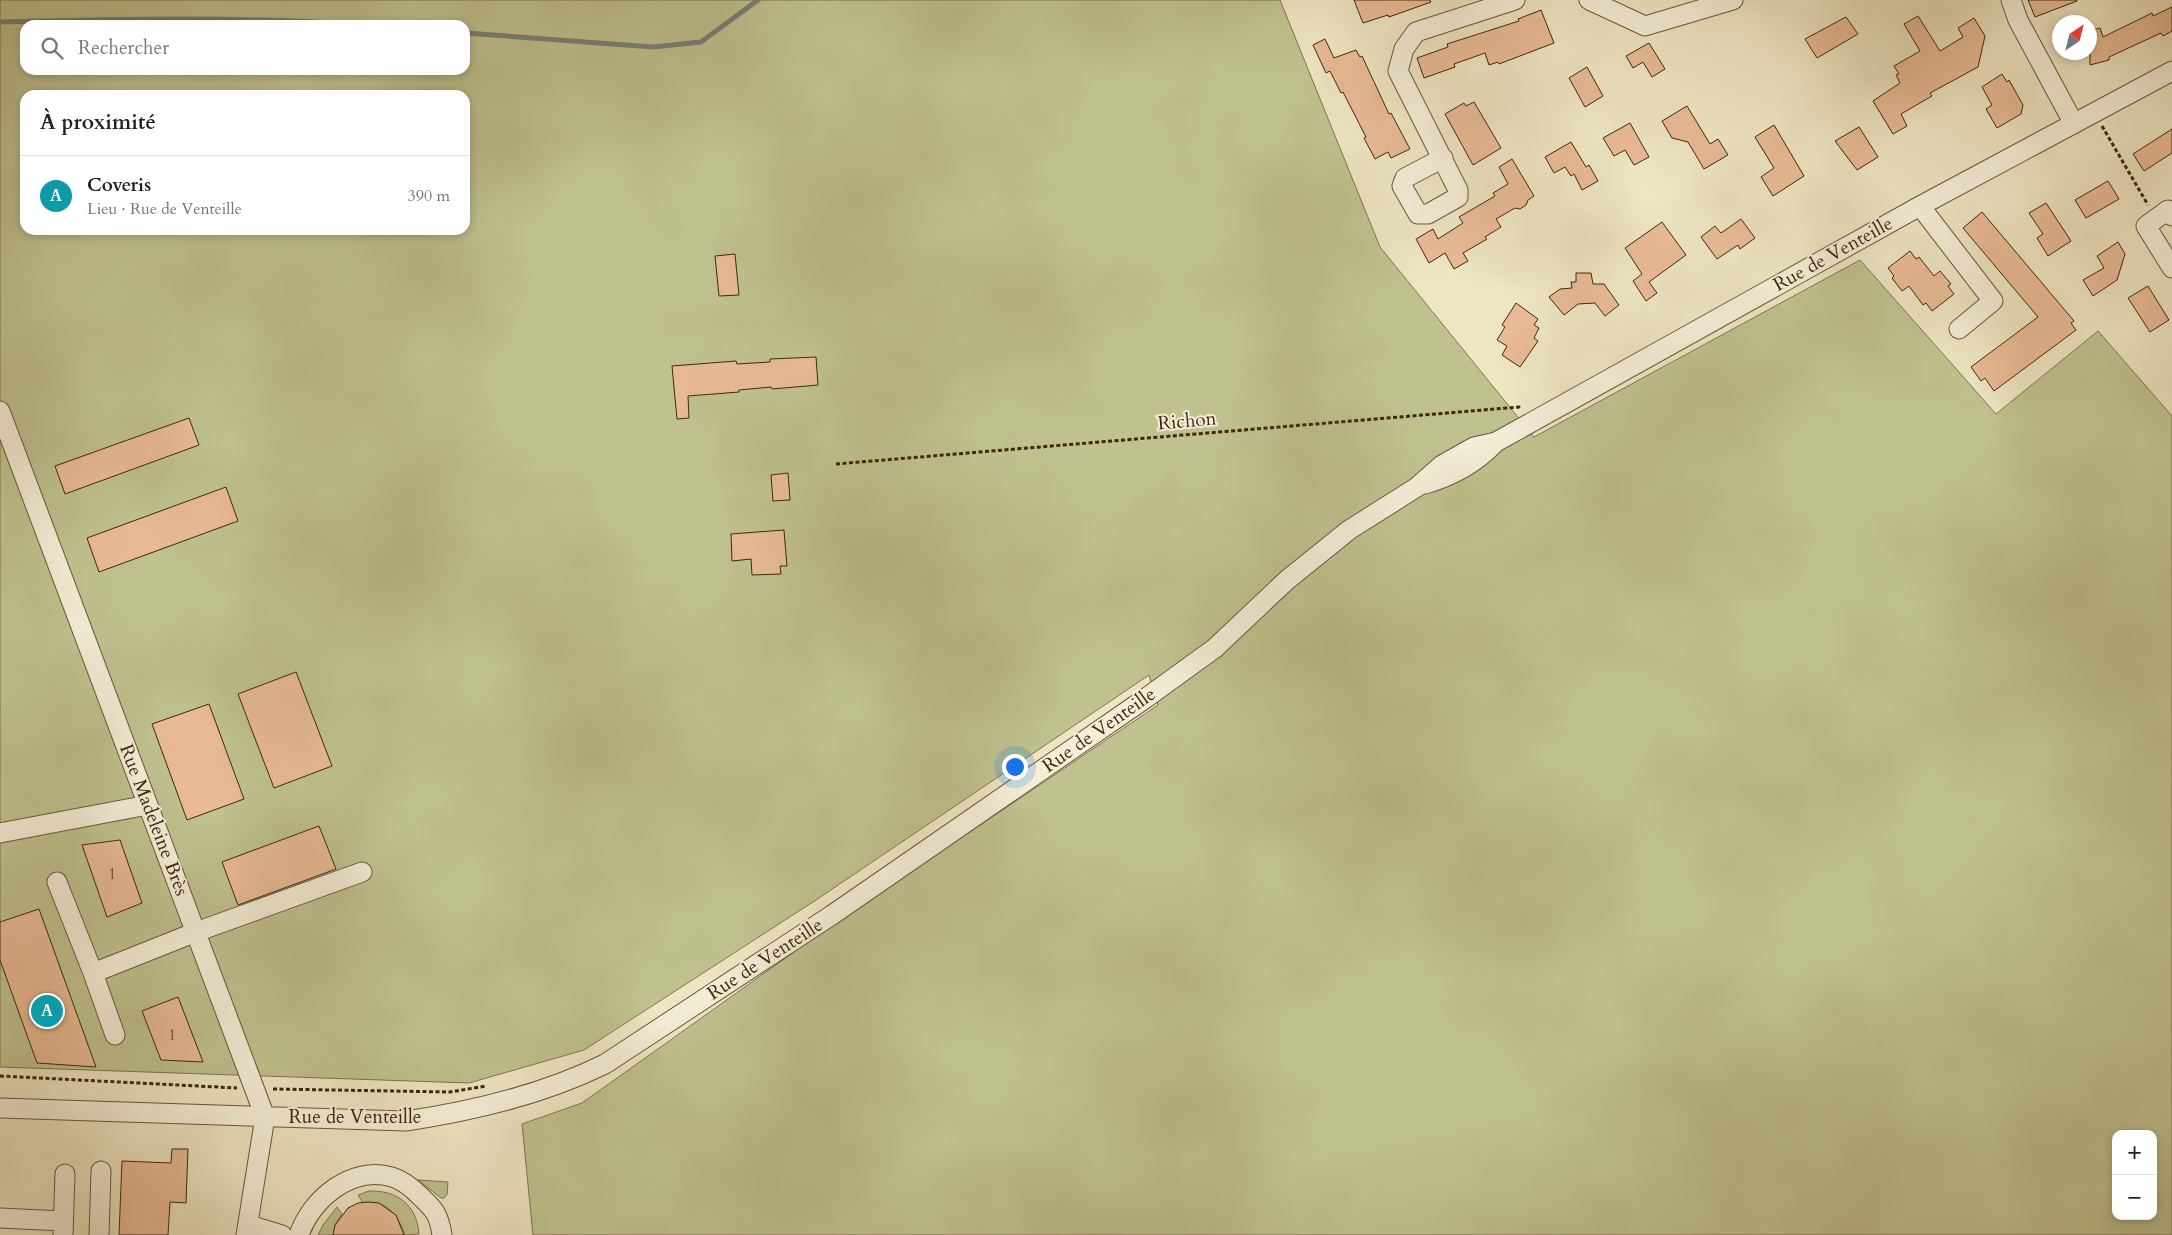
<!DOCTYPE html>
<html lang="fr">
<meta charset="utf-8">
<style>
:root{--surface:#fff;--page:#f6f6f6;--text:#202124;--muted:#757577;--line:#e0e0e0;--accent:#0f766e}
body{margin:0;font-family:Cardo,serif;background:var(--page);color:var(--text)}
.controls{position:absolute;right:15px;bottom:15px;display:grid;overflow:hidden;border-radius:10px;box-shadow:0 2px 8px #0003}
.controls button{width:45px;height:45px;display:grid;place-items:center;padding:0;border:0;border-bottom:1px solid var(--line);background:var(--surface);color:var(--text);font:25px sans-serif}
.compass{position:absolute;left:2052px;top:15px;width:45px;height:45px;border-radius:50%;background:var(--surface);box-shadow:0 2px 8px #0003;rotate:35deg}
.you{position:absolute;left:1014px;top:766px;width:18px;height:18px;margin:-12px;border:4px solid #fff;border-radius:50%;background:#1a73e8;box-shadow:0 0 0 8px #1a73e833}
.badge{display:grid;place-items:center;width:32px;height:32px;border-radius:50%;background:var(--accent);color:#fff;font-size:16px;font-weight:700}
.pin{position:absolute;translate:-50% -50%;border:2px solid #fff;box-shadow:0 1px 5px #0006}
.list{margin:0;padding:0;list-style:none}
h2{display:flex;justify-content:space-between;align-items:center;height:65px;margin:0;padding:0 20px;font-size:21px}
h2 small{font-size:16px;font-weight:400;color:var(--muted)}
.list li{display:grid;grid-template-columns:32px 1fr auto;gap:15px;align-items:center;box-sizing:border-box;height:80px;padding:0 20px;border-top:1px solid var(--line)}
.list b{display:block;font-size:19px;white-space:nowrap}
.list p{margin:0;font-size:16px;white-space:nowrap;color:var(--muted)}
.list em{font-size:16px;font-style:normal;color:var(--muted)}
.icon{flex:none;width:28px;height:28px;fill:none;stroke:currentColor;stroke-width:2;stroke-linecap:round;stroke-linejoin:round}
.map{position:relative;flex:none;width:2172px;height:1235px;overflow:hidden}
.search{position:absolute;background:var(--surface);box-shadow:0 2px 8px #0003;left:20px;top:20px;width:450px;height:55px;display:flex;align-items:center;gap:12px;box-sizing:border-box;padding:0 18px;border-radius:15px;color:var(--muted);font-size:19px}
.panel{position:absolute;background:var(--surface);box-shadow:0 2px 8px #0003;left:20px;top:90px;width:450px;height:145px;border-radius:15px}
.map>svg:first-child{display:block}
.green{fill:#bfc28f;stroke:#7f744e;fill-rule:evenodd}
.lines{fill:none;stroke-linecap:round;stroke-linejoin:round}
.stream{stroke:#798078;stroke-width:5}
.building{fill:#e8bb96;stroke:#3f260e}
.minor-casing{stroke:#6b563b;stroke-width:21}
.path{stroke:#3f260e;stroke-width:3;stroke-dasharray:4 2.5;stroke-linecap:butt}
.minor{stroke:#f4eed8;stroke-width:19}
.labels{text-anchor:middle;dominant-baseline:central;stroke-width:4;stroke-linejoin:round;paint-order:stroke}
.number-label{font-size:16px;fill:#694b30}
.street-label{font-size:19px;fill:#3f260e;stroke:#f4eed8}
</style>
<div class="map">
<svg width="2172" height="1235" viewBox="0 0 2172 1235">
<rect width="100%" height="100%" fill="#eee5c3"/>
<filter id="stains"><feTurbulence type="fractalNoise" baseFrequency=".004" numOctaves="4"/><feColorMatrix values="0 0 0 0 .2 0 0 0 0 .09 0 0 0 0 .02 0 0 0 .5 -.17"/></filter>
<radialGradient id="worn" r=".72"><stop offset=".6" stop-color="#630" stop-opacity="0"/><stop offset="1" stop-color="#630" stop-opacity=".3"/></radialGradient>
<path class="green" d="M 0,0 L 1280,0 L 1380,247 L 1534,437 L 1860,260 L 1996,414 L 2098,331 L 2172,416 L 2172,1235 L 533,1235 L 522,1124 L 582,1103 L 832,925 L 1158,705 L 1149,675 L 816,900 L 584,1050 L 469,1083 L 0,1067 ZM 25,25 L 465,25 L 465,70 L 25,70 ZM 25,95 L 465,95 L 465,230 L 25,230 ZM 2116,1134 L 2153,1134 L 2153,1216 L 2116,1216 Z
M 418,1180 L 448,1182 L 447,1195 L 444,1198 L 441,1198 Z
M 369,1191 C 397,1190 417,1205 419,1234 L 405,1235 C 398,1215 386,1199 363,1203 L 358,1195 Z
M 337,1207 L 342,1214 L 335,1225 L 333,1235 L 318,1235 L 323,1225 Z"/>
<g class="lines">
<path class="stream" d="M 0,22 C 121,19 241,16 362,25
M 465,33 L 653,47 L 701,42 L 758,0"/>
</g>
<path class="building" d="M 1354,0 L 1430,0 L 1431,2 L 1389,17 L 1388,15 L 1363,23 Z
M 2028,0 L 2077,0 L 2077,1 L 2035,17 Z
M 2172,7 L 2172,31 L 2163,36 L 2161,33 L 2109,57 L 2109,60 L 2090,65 L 2090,31 L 2100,28 L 2103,37 L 2152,13 L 2153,16 Z
M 1541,10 L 1554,43 L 1499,64 L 1498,62 L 1489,65 L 1485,53 L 1454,64 L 1455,67 L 1424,78 L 1417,58 L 1448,47 L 1447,44 L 1519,21 L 1518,19 Z
M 1918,16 L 1940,51 L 1963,37 L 1958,28 L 1974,18 L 1985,36 L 1978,67 L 1930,93 L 1932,96 L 1901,114 L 1907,126 L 1893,134 L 1873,101 L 1900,83 L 1896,75 L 1899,74 L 1894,66 L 1920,51 L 1904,24 Z
M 1846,17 L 1858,34 L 1817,58 L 1805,39 Z
M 1325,39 L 1334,58 L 1356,50 L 1360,57 L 1362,56 L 1389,114 L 1391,113 L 1410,149 L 1391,158 L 1388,152 L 1375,159 L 1364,138 L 1366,137 L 1343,92 L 1341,93 L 1330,71 L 1326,73 L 1313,45 Z
M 1649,43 L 1665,69 L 1652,77 L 1643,62 L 1633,68 L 1626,56 Z
M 1587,67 L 1603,96 L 1585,107 L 1569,78 Z
M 2002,74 L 2007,82 L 2009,80 L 2023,105 L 2021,114 L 1997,128 L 1986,109 L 1992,105 L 1982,87 Z
M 1474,102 L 1501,148 L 1473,165 L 1445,114 L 1464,103 L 1466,106 Z
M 1687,106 L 1710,144 L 1718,139 L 1728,155 L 1704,169 L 1688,142 L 1672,138 L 1662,121 Z
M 1630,123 L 1649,157 L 1634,165 L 1625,150 L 1614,156 L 1603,138 Z
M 1774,125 L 1804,176 L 1773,196 L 1761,177 L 1774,168 L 1755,137 Z
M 1859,127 L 1878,157 L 1857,170 L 1835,141 Z
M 2172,129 L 2172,153 L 2144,171 L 2133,154 Z
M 1571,142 L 1586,167 L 1589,165 L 1598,181 L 1582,190 L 1574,174 L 1571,176 L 1565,167 L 1554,173 L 1545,157 Z
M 1512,159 L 1534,196 L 1528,200 L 1526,205 L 1520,209 L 1515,208 L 1496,219 L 1501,227 L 1485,237 L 1487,239 L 1463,253 L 1468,261 L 1454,269 L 1445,253 L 1429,263 L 1416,239 L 1433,229 L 1438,239 L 1463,223 L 1459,217 L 1495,196 L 1493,193 L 1508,184 L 1499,167 Z
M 2108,181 L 2119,199 L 2086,218 L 2075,200 Z
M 2046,203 L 2071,241 L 2048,256 L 2037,238 L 2043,234 L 2029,213 Z
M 1982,212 L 2074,321 L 2071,323 L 2076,330 L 1994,391 L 1985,378 L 1981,381 L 1971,367 L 2038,317 L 1963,228 Z
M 1741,219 L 1755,238 L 1740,249 L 1738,245 L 1717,259 L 1701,237 L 1715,226 L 1721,233 Z
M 1662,222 L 1686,255 L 1649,282 L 1657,293 L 1646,301 L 1633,281 L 1642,274 L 1625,248 Z
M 2118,242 L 2125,254 L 2117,280 L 2093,296 L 2083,280 L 2104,268 L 2097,256 Z
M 1910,251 L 1916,259 L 1919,257 L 1934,276 L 1940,271 L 1951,284 L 1948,286 L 1954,294 L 1932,311 L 1926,303 L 1923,305 L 1909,286 L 1902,291 L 1892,278 L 1894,276 L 1888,268 Z
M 735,254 L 739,295 L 719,296 L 715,256 Z
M 1576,273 L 1591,273 L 1593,284 L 1604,284 L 1619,305 L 1605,316 L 1595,303 L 1578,304 L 1564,315 L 1549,297 L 1560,289 L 1572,288 L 1571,282 L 1576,282 Z
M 2148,286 L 2169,320 L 2150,332 L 2128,298 Z
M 1516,303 L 1538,319 L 1534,325 L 1539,328 L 1534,338 L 1538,341 L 1520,367 L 1502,355 L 1507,346 L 1497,340 L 1505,327 L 1502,325 Z
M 816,357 L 818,385 L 772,389 L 771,387 L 739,390 L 739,392 L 688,396 L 689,418 L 677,419 L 672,366 L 736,361 L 737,364 L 770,362 L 770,359 Z
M 189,418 L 199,445 L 65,494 L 55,466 Z
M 788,473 L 790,500 L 773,501 L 771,475 Z
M 226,487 L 238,521 L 99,572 L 87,538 Z
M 784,530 L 787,566 L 780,566 L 781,574 L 752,575 L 751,559 L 732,561 L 731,534 Z
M 296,672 L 332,766 L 274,788 L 238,694 Z
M 209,704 L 244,799 L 187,820 L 152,724 Z
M 319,826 L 336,869 L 238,905 L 222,862 Z
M 120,840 L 142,903 L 107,917 L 82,845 Z
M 39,909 L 96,1067 L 37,1063 L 0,960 L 0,922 Z
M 178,997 L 203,1062 L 161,1060 L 142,1011 Z
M 172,1149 L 188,1149 L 186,1203 L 170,1202 L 168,1235 L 119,1235 L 122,1161 L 171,1163 Z
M 368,1202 L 379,1203 L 396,1215 L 404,1235 L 333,1235 L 335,1225 L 348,1208 L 358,1203 Z"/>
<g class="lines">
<defs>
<path id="minor" d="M 1589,0 L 1645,26 L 1733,0
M 2011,0 L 2018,20 L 2074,124
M 1443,158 L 1405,178 L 1402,186 L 1418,214 L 1428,214 L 1458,197 L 1458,190 L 1398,71 L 1404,49 L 1416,32 L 1515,0
M 1920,206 L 1993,301 L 1959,329
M 2172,216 L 2168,210 L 2146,226 L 2172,268
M 0,411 L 265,1117 L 246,1235
M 1425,484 C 1453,476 1475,464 1495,443
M 0,833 L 148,805
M 57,882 L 93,973 L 196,932 L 362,872
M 93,973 L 115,1035
M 0,1108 L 406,1121 C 474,1111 544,1094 605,1064 L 832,915 L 1146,698 L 1215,648 L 1287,580 L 1349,530 L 1417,487 L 1442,465 L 1474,447 L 1496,442 L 1920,206 L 2172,71
M 0,1218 L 63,1221
M 249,1225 L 282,1235
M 63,1235 L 65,1174
M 99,1235 L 101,1171
M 299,1235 C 311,1199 352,1165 392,1177 C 402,1180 412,1188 420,1196 C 435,1210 439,1215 442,1235"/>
</defs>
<use href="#minor" class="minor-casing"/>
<path class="path" d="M 2102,126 L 2148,205
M 836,464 L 1519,407 L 1522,409
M 0,1076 L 237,1088
M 273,1089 L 450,1092 L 486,1086"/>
<use href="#minor" class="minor"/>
</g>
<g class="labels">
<g class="number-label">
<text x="112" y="874">1</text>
<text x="172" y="1035">1</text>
</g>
<g class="street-label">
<text transform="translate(1833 254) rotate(-29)">Rue de Venteille</text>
<text transform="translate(1187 421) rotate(-5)">Richon</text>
<text transform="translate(1099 730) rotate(-35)">Rue de Venteille</text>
<text transform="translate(154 820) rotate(69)">Rue Madeleine Brès</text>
<text transform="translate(765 959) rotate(-33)">Rue de Venteille</text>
<text x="355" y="1117">Rue de Venteille</text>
</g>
</g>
<rect width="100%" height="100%" filter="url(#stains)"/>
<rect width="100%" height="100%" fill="url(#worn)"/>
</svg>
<div class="controls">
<button>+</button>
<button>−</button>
</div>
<svg class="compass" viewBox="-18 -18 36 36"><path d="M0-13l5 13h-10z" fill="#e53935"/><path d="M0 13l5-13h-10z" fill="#757577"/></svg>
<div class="you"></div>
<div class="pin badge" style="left:47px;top:1011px;background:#0f9aa8">A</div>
<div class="search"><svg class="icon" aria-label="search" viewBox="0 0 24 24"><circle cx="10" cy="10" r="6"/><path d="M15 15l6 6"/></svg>Rechercher</div>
<section class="panel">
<h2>À proximité<small></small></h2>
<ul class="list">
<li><span class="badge" style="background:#0f9aa8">A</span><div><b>Coveris</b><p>Lieu · Rue de Venteille</p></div><em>390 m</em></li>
</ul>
</section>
</div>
